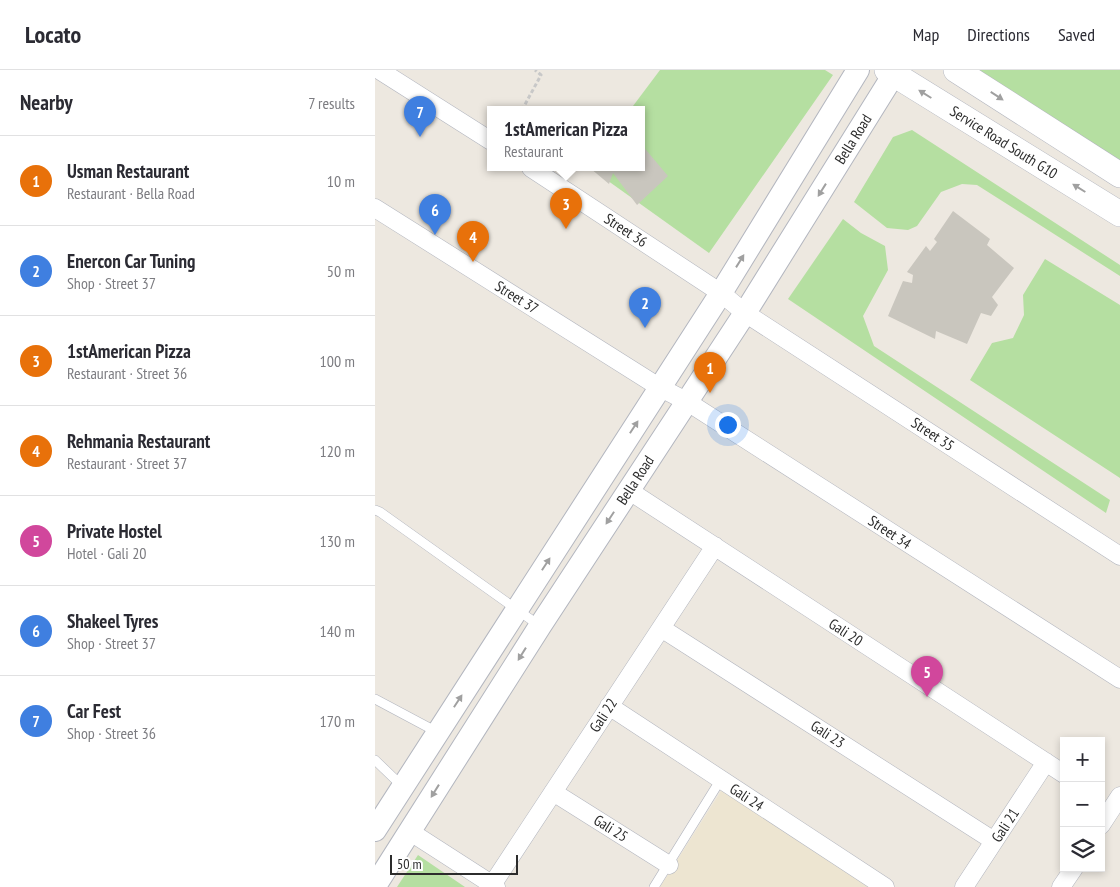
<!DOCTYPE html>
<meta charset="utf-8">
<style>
:root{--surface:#fff;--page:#f2f2f3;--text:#2b2b33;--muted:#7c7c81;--line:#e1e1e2;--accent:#ea580c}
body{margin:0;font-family:"PT Sans Narrow",sans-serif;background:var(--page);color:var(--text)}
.controls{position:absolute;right:15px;bottom:15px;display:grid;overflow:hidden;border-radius:0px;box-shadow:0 2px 8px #0003}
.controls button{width:45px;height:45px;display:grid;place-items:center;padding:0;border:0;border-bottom:1px solid var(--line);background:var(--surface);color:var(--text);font:25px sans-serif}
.scale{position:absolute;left:15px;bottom:12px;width:128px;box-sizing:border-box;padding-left:5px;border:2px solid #2c2c2c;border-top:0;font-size:14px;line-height:18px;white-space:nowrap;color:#2c2c2c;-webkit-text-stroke:4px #fff;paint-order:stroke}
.you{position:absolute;left:352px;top:354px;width:18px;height:18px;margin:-12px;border:4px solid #fff;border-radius:50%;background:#1a73e8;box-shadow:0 0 0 8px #1a73e833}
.badge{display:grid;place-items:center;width:32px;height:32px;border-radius:50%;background:var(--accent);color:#fff;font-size:16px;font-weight:700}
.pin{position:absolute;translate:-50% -41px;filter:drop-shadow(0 1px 2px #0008)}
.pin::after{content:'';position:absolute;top:26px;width:18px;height:15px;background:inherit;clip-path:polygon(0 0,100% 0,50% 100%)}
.popup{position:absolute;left:112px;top:36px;width:158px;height:65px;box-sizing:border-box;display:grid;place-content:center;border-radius:0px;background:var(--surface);filter:drop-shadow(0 1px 4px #0005);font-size:16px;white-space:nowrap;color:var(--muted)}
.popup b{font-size:19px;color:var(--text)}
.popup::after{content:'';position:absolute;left:50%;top:100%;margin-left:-10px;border:10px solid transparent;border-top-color:var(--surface)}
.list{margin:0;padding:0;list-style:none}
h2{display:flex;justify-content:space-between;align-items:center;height:65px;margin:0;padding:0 20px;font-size:21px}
h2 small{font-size:16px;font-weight:400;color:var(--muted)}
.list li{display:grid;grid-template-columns:32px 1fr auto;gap:15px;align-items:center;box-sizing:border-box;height:90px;padding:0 20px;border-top:1px solid var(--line)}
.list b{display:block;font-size:19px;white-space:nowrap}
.list p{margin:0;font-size:16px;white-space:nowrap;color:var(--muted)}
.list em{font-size:16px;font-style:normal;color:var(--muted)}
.icon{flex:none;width:28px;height:28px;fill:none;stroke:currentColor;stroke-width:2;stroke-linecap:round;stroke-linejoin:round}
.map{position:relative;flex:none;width:745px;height:817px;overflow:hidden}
header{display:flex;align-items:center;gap:30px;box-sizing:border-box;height:70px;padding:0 25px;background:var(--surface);border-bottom:1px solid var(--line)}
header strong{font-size:24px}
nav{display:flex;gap:28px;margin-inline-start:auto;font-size:18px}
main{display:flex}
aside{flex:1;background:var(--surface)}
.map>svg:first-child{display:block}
.education{fill:#ede5d1}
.green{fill:#b5dfa1}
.building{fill:#c9c6be}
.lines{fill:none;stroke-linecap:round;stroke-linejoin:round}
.service-casing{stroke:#b3b6bf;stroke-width:10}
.minor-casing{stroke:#b3b6bf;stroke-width:19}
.tertiary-casing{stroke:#b3b6bf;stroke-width:24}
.secondary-casing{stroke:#b3b6bf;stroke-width:26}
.path{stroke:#c8c8c8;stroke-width:3;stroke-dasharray:4 2.5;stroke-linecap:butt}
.service{stroke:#fff;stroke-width:9}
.minor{stroke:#fff;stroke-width:18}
.tertiary{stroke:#fff;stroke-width:22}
.secondary{stroke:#fff;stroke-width:25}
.oneway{fill:#a0a0a0}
.labels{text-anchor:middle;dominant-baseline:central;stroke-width:4;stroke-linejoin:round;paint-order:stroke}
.street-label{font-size:15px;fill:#2c2c2c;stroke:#fff}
</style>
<header>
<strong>Locato</strong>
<nav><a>Map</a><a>Directions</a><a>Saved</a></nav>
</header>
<main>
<aside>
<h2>Nearby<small>7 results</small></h2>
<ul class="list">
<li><span class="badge" style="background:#e8710a">1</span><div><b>Usman Restaurant</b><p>Restaurant · Bella Road</p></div><em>10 m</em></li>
<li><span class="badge" style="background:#3f7fe0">2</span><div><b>Enercon Car Tuning</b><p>Shop · Street 37</p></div><em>50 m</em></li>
<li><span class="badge" style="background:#e8710a">3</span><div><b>1stAmerican Pizza</b><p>Restaurant · Street 36</p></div><em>100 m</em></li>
<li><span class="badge" style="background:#e8710a">4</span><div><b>Rehmania Restaurant</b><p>Restaurant · Street 37</p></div><em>120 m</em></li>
<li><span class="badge" style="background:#d1479c">5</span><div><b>Private Hostel</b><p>Hotel · Gali 20</p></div><em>130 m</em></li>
<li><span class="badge" style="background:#3f7fe0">6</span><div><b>Shakeel Tyres</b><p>Shop · Street 37</p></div><em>140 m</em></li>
<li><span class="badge" style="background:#3f7fe0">7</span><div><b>Car Fest</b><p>Shop · Street 36</p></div><em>170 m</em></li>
</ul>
</aside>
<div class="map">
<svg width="745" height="817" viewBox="0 0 745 817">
<rect width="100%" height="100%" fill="#ede8e0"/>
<path class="education" d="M 348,718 L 502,817 L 285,817 Z"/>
<path class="green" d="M 285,0 L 450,0 L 458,5 L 334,183 L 215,98 L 266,98 L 266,40 L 255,40 Z
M 600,0 L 745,0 L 745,94 Z
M 537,60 L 745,195 L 745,206 L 602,115 L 587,114 L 566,122 L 542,156 L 533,160 L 512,158 L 479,132 L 518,67 Z
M 468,149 L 486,163 L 510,176 L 513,200 L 488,246 L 499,276 L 735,430 L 731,443 L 413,229 Z
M 670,189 L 745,235 L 745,408 L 595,310 L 617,273 L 638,268 L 649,245 L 648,225 Z
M 43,785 L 90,817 L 22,817 Z"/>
<path class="building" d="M 266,74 L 293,106 L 262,135 L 238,103 L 234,114 L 215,98 L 266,98 Z
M 578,141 L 615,169 L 612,175 L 639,198 L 617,227 L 623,235 L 616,246 L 606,243 L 592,274 L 561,261 L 560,269 L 513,246 L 528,211 L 537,213 L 538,205 L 532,202 L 551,176 L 555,181 L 562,172 L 559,169 Z"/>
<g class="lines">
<defs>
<path id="service" d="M 0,440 L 5,442 L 165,556
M 0,629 L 62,662
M 0,690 L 27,716
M 279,817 L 346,709"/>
<path id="minor" d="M 4,0 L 116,71
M 156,98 L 346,223 L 370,243 L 745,486
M 0,138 L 284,317 L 311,331 L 745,609
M 253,420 L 689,704
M 286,558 L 619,771
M 234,636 L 510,817
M 178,722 L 294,795
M 726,755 L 745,726
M 34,761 L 121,817
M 117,815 L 340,476
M 589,817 L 671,692
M 686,817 L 699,798"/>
<path id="tertiary" d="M 0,760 L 346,223 L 483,0
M 0,816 L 165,556 L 370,243 L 519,4"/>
<path id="secondary" d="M 512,0 L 745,144
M 581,0 L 745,105"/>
</defs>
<use href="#service" class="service-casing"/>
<use href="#minor" class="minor-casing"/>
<use href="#tertiary" class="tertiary-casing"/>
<use href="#secondary" class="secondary-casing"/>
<path class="path" d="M 147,40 L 166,5 L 160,0"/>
<use href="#service" class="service"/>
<use href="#minor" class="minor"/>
<use href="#tertiary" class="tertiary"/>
<use href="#secondary" class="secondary"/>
</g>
<defs><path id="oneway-solid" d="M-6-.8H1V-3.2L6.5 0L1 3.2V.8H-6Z" transform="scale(1.25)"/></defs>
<g class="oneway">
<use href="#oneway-solid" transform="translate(550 24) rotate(-148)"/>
<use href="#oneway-solid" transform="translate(622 26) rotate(33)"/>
<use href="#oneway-solid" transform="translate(704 118) rotate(-148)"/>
<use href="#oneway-solid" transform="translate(447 120) rotate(122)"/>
<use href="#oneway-solid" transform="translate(365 191) rotate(-58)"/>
<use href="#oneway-solid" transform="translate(259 357) rotate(-57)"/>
<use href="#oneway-solid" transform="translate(235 448) rotate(123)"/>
<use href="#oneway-solid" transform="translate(171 494) rotate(-57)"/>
<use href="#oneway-solid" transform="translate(147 584) rotate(122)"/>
<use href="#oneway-solid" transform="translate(83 631) rotate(-57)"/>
<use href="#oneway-solid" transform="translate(60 721) rotate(122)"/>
</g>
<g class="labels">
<g class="street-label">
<text transform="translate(478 69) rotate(-58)">Bella Road</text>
<text transform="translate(629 72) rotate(32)">Service Road South G10</text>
<text transform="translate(251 160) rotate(33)">Street 36</text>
<text transform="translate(142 227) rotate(32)">Street 37</text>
<text transform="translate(558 364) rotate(33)">Street 35</text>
<text transform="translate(260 410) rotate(-57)">Bella Road</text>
<text transform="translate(515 462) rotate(33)">Street 34</text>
<text transform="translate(471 562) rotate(33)">Gali 20</text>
<text transform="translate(228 645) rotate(-57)">Gali 22</text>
<text transform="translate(453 664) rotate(33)">Gali 23</text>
<text transform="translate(372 727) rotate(33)">Gali 24</text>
<text transform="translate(630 755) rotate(-57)">Gali 21</text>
<text transform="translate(236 758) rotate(32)">Gali 25</text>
</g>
</g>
</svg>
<div class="controls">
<button>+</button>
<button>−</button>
<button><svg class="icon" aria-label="layers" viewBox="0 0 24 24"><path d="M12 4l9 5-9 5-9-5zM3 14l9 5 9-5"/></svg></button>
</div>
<div class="scale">50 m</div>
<div class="you"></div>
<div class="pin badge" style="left:335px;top:323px;background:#e8710a">1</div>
<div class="pin badge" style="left:270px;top:258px;background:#3f7fe0">2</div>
<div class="pin badge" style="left:191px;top:159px;background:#e8710a">3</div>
<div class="popup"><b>1stAmerican Pizza</b>Restaurant</div>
<div class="pin badge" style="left:98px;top:192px;background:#e8710a">4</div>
<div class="pin badge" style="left:552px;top:627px;background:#d1479c">5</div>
<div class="pin badge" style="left:60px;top:165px;background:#3f7fe0">6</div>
<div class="pin badge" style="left:45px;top:67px;background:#3f7fe0">7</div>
</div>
</main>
